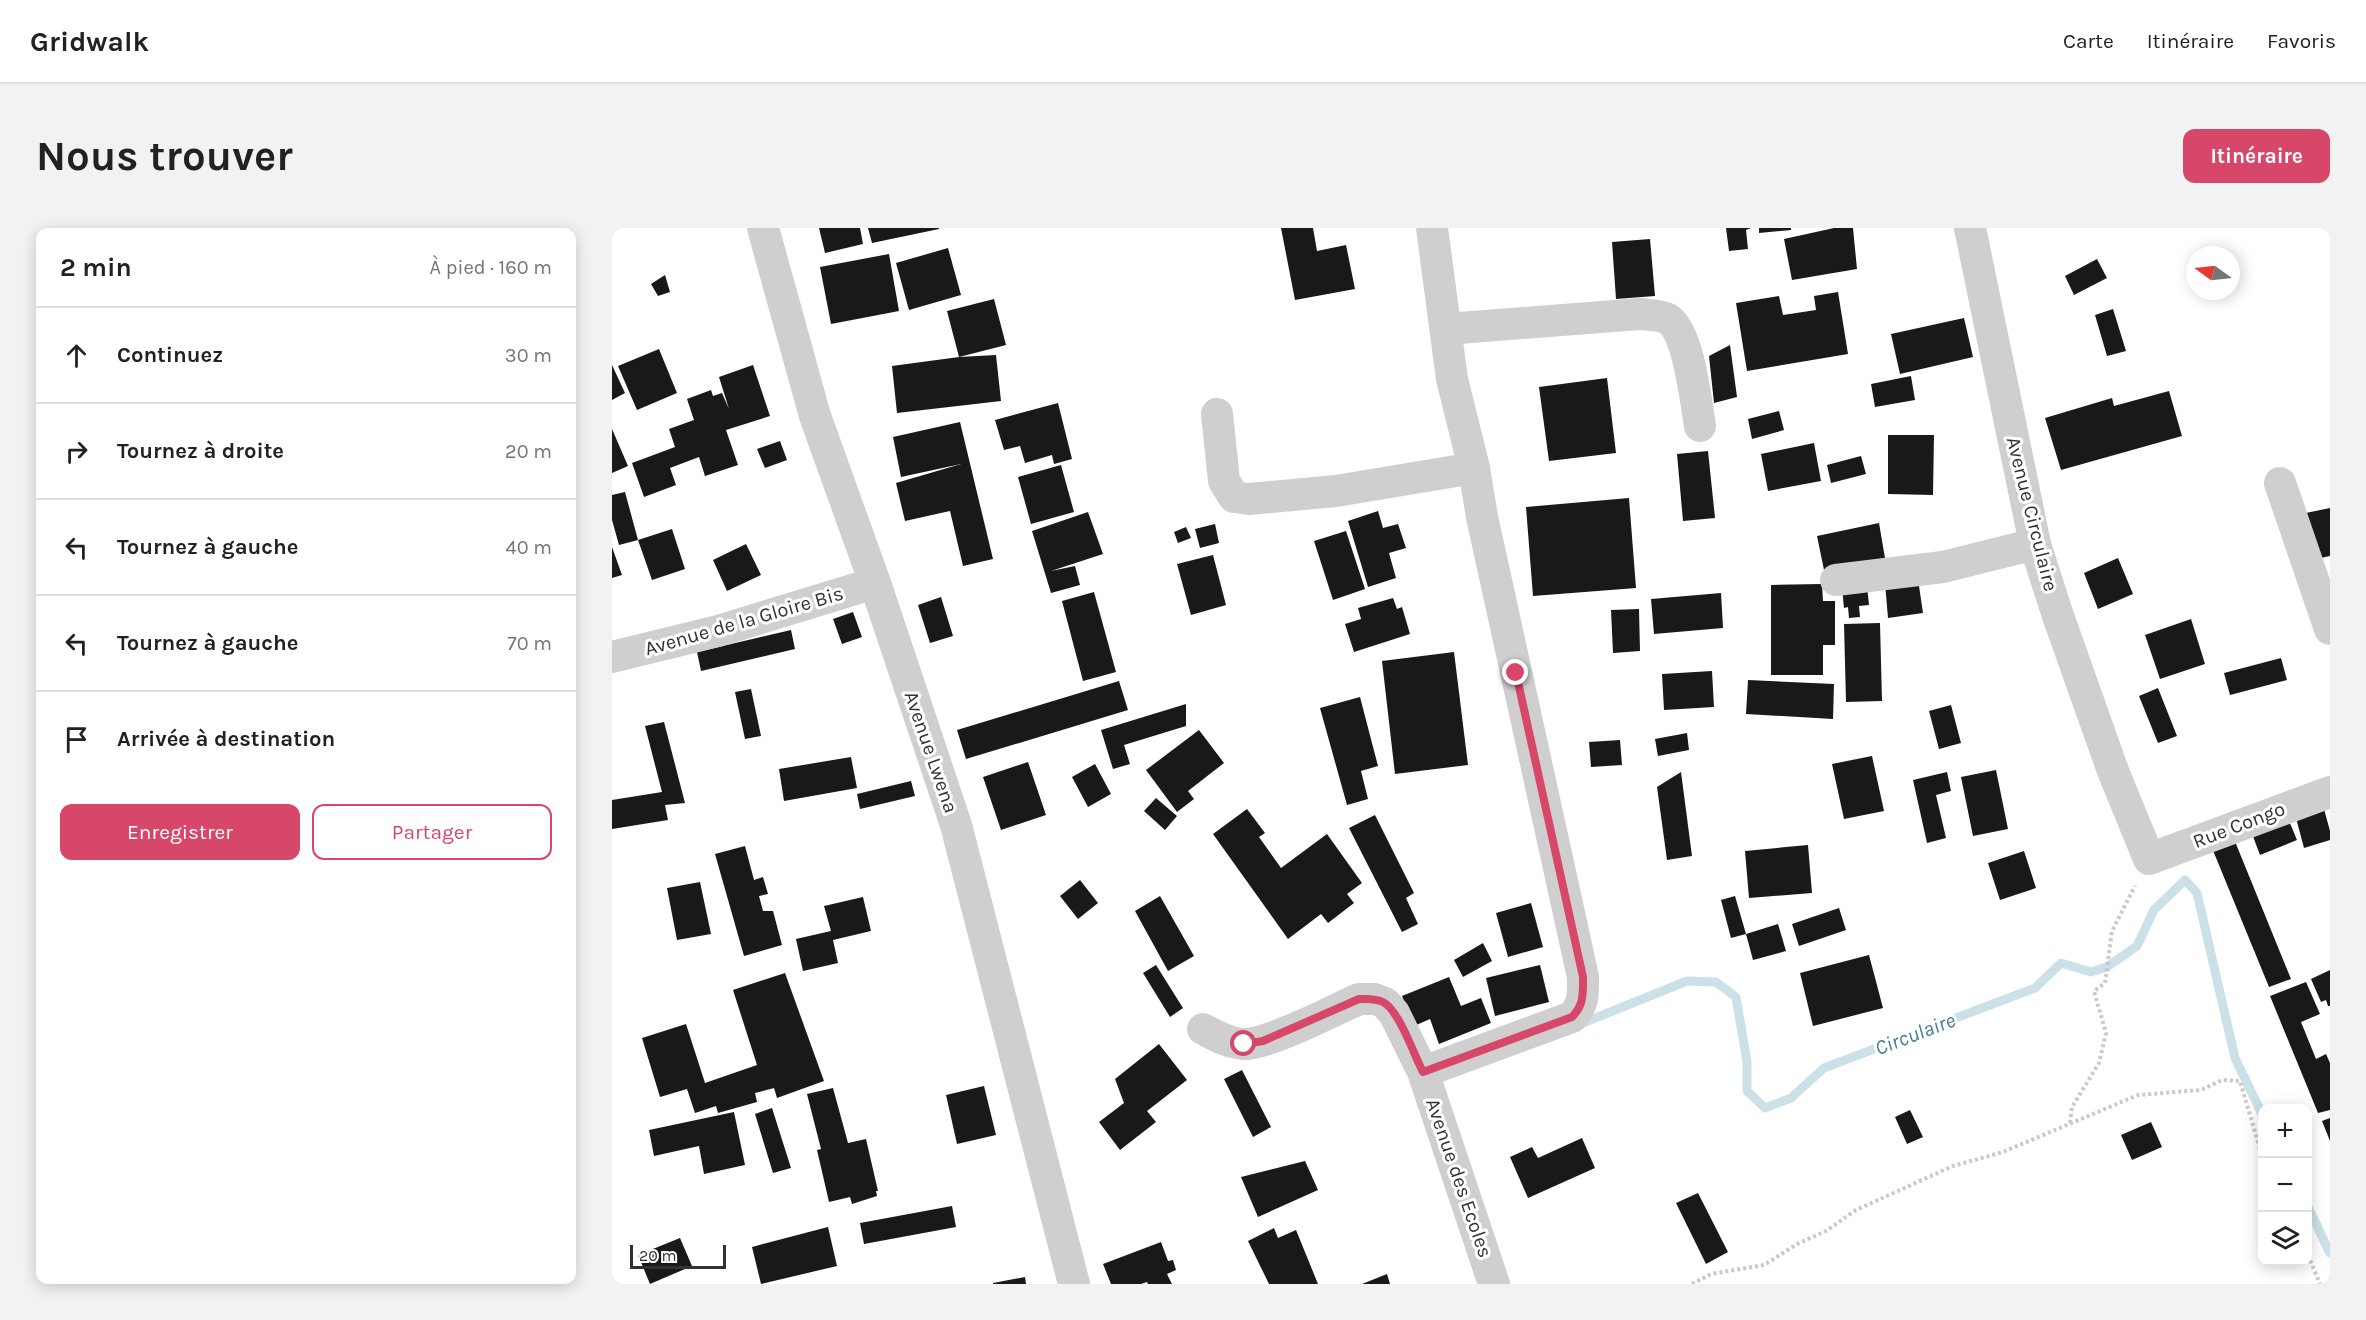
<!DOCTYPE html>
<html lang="fr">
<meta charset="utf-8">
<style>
:root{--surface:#fff;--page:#f2f2f2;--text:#202124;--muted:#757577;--line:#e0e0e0;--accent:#d74769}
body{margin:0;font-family:Karla,sans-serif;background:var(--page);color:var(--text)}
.controls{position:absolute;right:18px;bottom:18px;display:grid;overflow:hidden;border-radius:12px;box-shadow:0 3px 15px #0003}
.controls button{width:54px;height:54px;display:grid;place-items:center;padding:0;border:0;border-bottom:2px solid var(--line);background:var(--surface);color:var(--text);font:30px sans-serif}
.compass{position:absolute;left:1574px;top:18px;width:54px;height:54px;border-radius:50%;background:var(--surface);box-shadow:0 3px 15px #0003;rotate:285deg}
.scale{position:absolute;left:18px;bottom:15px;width:96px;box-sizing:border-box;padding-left:6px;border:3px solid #323232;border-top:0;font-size:16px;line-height:21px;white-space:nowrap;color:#323232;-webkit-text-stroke:4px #fff;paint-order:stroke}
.stop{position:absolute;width:18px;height:18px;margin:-14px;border:4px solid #d74769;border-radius:50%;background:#fff}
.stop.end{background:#d74769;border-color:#fff;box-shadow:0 2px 6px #0008}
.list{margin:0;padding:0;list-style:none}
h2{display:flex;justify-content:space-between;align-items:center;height:78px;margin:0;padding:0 24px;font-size:26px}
h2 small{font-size:20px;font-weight:400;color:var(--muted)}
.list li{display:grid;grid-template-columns:39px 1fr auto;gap:18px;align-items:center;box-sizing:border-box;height:96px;padding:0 24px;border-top:2px solid var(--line)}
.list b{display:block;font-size:22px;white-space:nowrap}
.list em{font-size:20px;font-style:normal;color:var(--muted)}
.actions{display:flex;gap:12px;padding:18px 24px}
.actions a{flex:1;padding:14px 0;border:2px solid var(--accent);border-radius:12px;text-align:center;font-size:21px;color:var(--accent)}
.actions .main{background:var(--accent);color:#fff}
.icon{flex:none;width:33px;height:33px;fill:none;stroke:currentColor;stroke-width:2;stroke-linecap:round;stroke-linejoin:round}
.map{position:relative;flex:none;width:1718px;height:1056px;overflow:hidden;border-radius:12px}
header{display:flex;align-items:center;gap:36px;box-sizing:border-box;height:84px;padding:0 30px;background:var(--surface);border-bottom:2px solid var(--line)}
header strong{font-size:28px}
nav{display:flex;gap:33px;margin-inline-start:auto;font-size:21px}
.intro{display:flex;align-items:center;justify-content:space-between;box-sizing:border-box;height:144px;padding:0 36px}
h1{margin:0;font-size:42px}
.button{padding:15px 27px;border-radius:12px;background:var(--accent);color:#fff;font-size:21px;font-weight:700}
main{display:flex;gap:36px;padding:0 36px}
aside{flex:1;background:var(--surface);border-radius:12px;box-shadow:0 3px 15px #0003}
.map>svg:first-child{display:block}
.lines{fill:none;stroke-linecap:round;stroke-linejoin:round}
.stream{stroke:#cbe1e7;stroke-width:9}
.building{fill:#191919}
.path{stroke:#c9c9c9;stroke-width:4;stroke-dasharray:3 3;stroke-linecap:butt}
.minor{stroke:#cfcfcf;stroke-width:32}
.route{stroke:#d74769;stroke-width:8}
.labels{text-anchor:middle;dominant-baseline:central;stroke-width:6;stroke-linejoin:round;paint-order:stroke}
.street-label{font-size:20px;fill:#323232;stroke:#fff}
.water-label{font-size:21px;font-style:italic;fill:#467e8f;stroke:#fff}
</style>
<header>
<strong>Gridwalk</strong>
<nav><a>Carte</a><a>Itinéraire</a><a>Favoris</a></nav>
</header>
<div class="intro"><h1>Nous trouver</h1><a class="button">Itinéraire</a></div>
<main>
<aside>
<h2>2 min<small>À pied · 160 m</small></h2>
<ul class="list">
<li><svg class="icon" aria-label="ahead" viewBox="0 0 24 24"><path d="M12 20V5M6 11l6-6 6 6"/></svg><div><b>Continuez</b></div><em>30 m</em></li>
<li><svg class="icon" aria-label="right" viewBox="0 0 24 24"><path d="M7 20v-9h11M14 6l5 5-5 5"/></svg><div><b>Tournez à droite</b></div><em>20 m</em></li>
<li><svg class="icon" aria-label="left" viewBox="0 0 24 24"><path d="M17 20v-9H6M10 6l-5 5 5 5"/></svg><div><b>Tournez à gauche</b></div><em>40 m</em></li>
<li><svg class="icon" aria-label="left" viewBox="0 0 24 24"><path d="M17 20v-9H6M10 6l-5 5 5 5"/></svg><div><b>Tournez à gauche</b></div><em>70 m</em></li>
<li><svg class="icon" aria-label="arrive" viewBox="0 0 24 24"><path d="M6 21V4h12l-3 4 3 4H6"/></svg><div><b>Arrivée à destination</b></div></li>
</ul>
<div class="actions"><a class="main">Enregistrer</a><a>Partager</a></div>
</aside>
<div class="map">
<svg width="1718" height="1056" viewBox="0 0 1718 1056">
<rect width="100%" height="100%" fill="#fff"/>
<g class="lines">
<path class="stream" d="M 966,797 L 1075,753 L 1104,754 L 1124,769 L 1135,834 L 1135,863 L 1153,880 L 1179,870 L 1212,840 L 1423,760 L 1449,735 L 1479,744 L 1495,739 L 1525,718 L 1542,682 L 1573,652 L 1585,665 L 1623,830 L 1650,886
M 1696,979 L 1718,1025"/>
</g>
<path class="building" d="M 207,0 L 248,0 L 251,16 L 213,25 Z
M 256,0 L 327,0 L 327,1 L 260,15 Z
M 669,0 L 701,0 L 705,23 L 734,17 L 743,61 L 683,72 Z
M 1114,0 L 1139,0 L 1134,2 L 1136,21 L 1117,23 Z
M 1147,0 L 1179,0 L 1179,2 L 1147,5 Z
M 1222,0 L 1241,0 L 1245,41 L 1180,52 L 1172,11 Z
M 1038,11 L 1043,68 L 1004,71 L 1000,14 Z
M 336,20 L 349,67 L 297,82 L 284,35 Z
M 277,26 L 287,83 L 219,96 L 208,39 Z
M 1485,31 L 1495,50 L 1462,67 L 1453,48 Z
M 53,47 L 58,64 L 46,68 L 39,56 Z
M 1226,64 L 1236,126 L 1135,143 L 1124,75 L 1167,68 L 1171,87 L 1204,82 L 1202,68 Z
M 382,71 L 394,117 L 347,129 L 335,83 Z
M 1501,81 L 1514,123 L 1495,128 L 1483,87 Z
M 1352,90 L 1361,129 L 1288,146 L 1279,106 Z
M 1118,117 L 1125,169 L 1102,175 L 1097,128 Z
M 47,121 L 65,165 L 25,182 L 6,138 Z
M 384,127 L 389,173 L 285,185 L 280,138 L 347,129 Z
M 0,137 L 13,165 L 0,172 Z
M 141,137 L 158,188 L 114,202 L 126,237 L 93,248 L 87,229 L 58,240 L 64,257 L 32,269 L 20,235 L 63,219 L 57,201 L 82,192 L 75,171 L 99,162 L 101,168 L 110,165 L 117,181 L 107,149 Z
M 1299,148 L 1303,172 L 1263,179 L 1259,156 Z
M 995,150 L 1004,225 L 937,233 L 927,159 Z
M 1557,163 L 1570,208 L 1449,242 L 1433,190 L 1500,170 L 1502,178 Z
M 446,175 L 460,231 L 442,236 L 440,227 L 413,235 L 408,218 L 392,222 L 383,192 Z
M 1167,183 L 1172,202 L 1140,211 L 1136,191 Z
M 348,194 L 381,331 L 351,338 L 338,283 L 293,293 L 284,255 L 349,236 L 289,249 L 281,209 Z
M 0,201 L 16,238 L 0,245 Z
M 1276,207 L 1322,207 L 1321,267 L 1276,266 Z
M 168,213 L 175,232 L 153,240 L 145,221 Z
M 1202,215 L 1209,253 L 1156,263 L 1149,226 Z
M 1096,223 L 1103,290 L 1071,293 L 1065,226 Z
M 1249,228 L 1254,246 L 1219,255 L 1215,237 Z
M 449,237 L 462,284 L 419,296 L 406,249 Z
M 13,264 L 26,312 L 60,301 L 73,341 L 40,352 L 26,312 L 7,317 L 0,292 L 0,267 Z
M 1017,270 L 1024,360 L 921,368 L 914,279 Z
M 1718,280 L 1718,328 L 1699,332 L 1689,286 Z
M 766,283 L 771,300 L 786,296 L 794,320 L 777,325 L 784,350 L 756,359 L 736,293 Z
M 476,284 L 491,326 L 439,343 L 463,338 L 468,357 L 439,365 L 420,303 Z
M 1267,295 L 1273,330 L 1212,342 L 1205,308 Z
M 603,296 L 607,315 L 588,320 L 583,301 Z
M 574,299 L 579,310 L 566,315 L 562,304 Z
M 734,303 L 753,361 L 721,372 L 702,313 Z
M 134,316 L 149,347 L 115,363 L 101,332 Z
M 0,319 L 10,347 L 0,350 Z
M 601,327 L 614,377 L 579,387 L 565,336 Z
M 1506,330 L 1521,366 L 1486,381 L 1472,345 Z
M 1306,351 L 1311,385 L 1276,390 L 1273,355 Z
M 1210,356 L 1211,373 L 1223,373 L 1223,417 L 1211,417 L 1211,447 L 1159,447 L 1159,357 Z
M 1255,358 L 1257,377 L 1247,378 L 1248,389 L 1237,390 L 1236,379 L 1232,380 L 1230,360 Z
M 482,364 L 504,444 L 471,453 L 450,373 Z
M 1109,365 L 1111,400 L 1042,406 L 1039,371 Z
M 329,369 L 341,408 L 318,415 L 306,377 Z
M 781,370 L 785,381 L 790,379 L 798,406 L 742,424 L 733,396 L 749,391 L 746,380 Z
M 1027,381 L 1028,423 L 1001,425 L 999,382 Z
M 241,384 L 250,409 L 230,416 L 221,391 Z
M 1579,391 L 1593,436 L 1548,451 L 1533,407 Z
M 1268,395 L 1270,473 L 1234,474 L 1232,396 Z
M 179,402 L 183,421 L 89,443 L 85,424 Z
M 842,424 L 856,537 L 783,546 L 770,433 Z
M 1669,430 L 1675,452 L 1618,467 L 1612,445 Z
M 1100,443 L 1102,479 L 1052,482 L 1050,446 Z
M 1136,452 L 1222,456 L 1221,491 L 1134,486 Z
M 507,453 L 516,482 L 354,531 L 345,502 Z
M 1546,460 L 1565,508 L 1546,515 L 1527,468 Z
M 139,461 L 149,508 L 133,511 L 123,464 Z
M 748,469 L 766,538 L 749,543 L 756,571 L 735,577 L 708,480 Z
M 574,476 L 574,498 L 512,517 L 518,536 L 501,541 L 489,502 Z
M 1339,477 L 1349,515 L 1327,521 L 1317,483 Z
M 52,494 L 73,575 L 53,577 L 56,592 L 0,601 L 0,572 L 50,564 L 33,498 Z
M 587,502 L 612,535 L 576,563 L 582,571 L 565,584 L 534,542 Z
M 1075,505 L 1077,522 L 1046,528 L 1043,511 Z
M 1008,512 L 1010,537 L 979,539 L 977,514 Z
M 1260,528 L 1272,583 L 1232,591 L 1220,536 Z
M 239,529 L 245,560 L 172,573 L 167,541 Z
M 416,534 L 434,587 L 389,602 L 371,549 Z
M 483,536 L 499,566 L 476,579 L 460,549 Z
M 1384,542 L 1396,601 L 1361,608 L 1349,549 Z
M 1069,544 L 1080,628 L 1055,632 L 1045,559 Z
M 1335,544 L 1339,563 L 1324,567 L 1334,610 L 1315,615 L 1301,552 Z
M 299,553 L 303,568 L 248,581 L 245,566 Z
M 544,570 L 565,588 L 553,602 L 532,583 Z
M 635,581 L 653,605 L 647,609 L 669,640 L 715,606 L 750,655 L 735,666 L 742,675 L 716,695 L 709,686 L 676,711 L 601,606 Z
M 1712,581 L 1718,603 L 1718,612 L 1692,620 L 1684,590 Z
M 763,587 L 802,665 L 794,670 L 806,696 L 790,704 L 737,600 Z
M 1675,588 L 1685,612 L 1648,627 L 1639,603 Z
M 1622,611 L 1679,751 L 1657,759 L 1600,620 Z
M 1196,617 L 1200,665 L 1137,670 L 1133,623 Z
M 133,618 L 142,652 L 151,649 L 156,666 L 147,668 L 151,683 L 161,683 L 170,717 L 132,728 L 103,626 Z
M 1412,623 L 1424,660 L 1388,672 L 1376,635 Z
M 468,652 L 486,675 L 466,691 L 448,668 Z
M 88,654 L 99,706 L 65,712 L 55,660 Z
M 548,668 L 582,728 L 556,743 L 523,683 Z
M 1123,668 L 1134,706 L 1166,696 L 1174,723 L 1141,732 L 1134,706 L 1119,710 L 1109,672 Z
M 251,669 L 259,703 L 221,712 L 226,735 L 191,743 L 184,711 L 219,703 L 212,678 Z
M 919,675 L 931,719 L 896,729 L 884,685 Z
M 1227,680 L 1234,702 L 1187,718 L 1180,696 Z
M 871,715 L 880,733 L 851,749 L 842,732 Z
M 1257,727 L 1271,780 L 1201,798 L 1188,745 Z
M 544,737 L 571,780 L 558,789 L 531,745 Z
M 928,737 L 937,774 L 883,788 L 874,750 Z
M 1718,742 L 1718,778 L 1716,778 L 1714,772 L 1709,774 L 1699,751 Z
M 173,745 L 212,853 L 165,870 L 162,860 L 143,865 L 145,874 L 106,885 L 104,878 L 83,885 L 75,861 L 48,869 L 30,810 L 74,796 L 93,855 L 145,837 L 121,762 Z
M 837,749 L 849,778 L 869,770 L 879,795 L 827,816 L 818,791 L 802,798 L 790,768 Z
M 1694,754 L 1708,786 L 1689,794 L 1704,831 L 1714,826 L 1718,835 L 1718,882 L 1706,885 L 1658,768 Z
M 547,816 L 575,852 L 535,883 L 544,894 L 508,922 L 487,894 L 512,875 L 503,851 Z
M 630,842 L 659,899 L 641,909 L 612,851 Z
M 372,858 L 384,907 L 345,916 L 334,867 Z
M 221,860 L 236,915 L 254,911 L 266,963 L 264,963 L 265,968 L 240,976 L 238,969 L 217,974 L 205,922 L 209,921 L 195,866 Z
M 160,880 L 179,940 L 161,945 L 143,886 Z
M 1298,882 L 1311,909 L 1295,916 L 1283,889 Z
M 122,884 L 133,937 L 92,946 L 87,918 L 42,928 L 37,902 Z
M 1718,890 L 1718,913 L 1710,893 Z
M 1539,894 L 1550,919 L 1520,932 L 1509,907 Z
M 970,910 L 983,940 L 916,970 L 898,929 L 920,919 L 926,930 Z
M 693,933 L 706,962 L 646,989 L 629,949 Z
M 1086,965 L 1116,1024 L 1094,1036 L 1064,975 Z
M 340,978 L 344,999 L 252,1016 L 248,995 Z
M 216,999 L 225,1038 L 149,1056 L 140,1019 Z
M 662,1000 L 666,1010 L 684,1002 L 706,1056 L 657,1056 L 636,1013 Z
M 68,1010 L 80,1038 L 38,1056 L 26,1027 Z
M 549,1014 L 556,1033 L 561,1032 L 564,1042 L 555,1046 L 560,1056 L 536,1056 L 535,1054 L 529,1056 L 499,1056 L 491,1036 Z
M 775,1046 L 778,1056 L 750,1056 Z
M 413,1049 L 414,1056 L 381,1056 L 381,1055 Z"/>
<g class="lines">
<path class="path" d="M 1458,895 L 1460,879 L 1487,835 L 1494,805 L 1482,763 L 1493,755 L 1500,703 L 1523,658
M 1696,1027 L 1708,1056
M 1080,1056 L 1099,1046 L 1152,1037 L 1187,1015 L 1214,1003 L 1244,982 L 1341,938 L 1391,924 L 1526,867 L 1589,862 L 1610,852 L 1628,853 L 1650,928"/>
<path class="minor" d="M 151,0 L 203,188 L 263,355 L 344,597 L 462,1056
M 1358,0 L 1423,316 L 1445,385 L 1501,543 L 1537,631 L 1718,564
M 834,101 L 1028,86 C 1036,87 1049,87 1056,91 C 1077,105 1084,174 1088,198
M 605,186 L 612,253 L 622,269 L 637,271 L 724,263 L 862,240
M 1668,255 L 1718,401
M 1224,352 L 1331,339 L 1423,316
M 0,429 L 106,403 L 263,355
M 591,801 C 604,808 615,814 630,816 C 654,818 722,782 747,771 L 763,771 L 773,775 L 782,785 L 811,844 L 882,1056
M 811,844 L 960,789 C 972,777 971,766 971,749 L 870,289 L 862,240 L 840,151 L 820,0"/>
</g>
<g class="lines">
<path class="route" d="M 632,816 L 651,813 L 747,771 C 755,771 763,770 771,774 C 787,782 802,827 811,844 L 960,789 C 972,777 971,766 971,749 L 904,445"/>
</g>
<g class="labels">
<g class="street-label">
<text transform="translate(1420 286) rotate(76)">Avenue Circulaire</text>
<text transform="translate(132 393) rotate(-16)">Avenue de la Gloire Bis</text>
<text transform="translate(319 524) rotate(71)">Avenue Lwena</text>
<text transform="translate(1627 597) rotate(-21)">Rue Congo</text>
<text transform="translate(847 950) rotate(71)">Avenue des Ecoles</text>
</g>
<g class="water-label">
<text transform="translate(1303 806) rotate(-21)">Circulaire</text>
</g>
</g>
</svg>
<div class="controls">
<button>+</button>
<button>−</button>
<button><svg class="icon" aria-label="layers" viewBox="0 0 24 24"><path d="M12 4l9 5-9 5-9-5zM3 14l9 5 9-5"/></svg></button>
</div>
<svg class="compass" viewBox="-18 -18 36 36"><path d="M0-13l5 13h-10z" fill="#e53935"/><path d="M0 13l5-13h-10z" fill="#757577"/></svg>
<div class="scale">20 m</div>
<div class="stop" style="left:632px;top:816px"></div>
<div class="stop end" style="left:904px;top:445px"></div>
</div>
</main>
